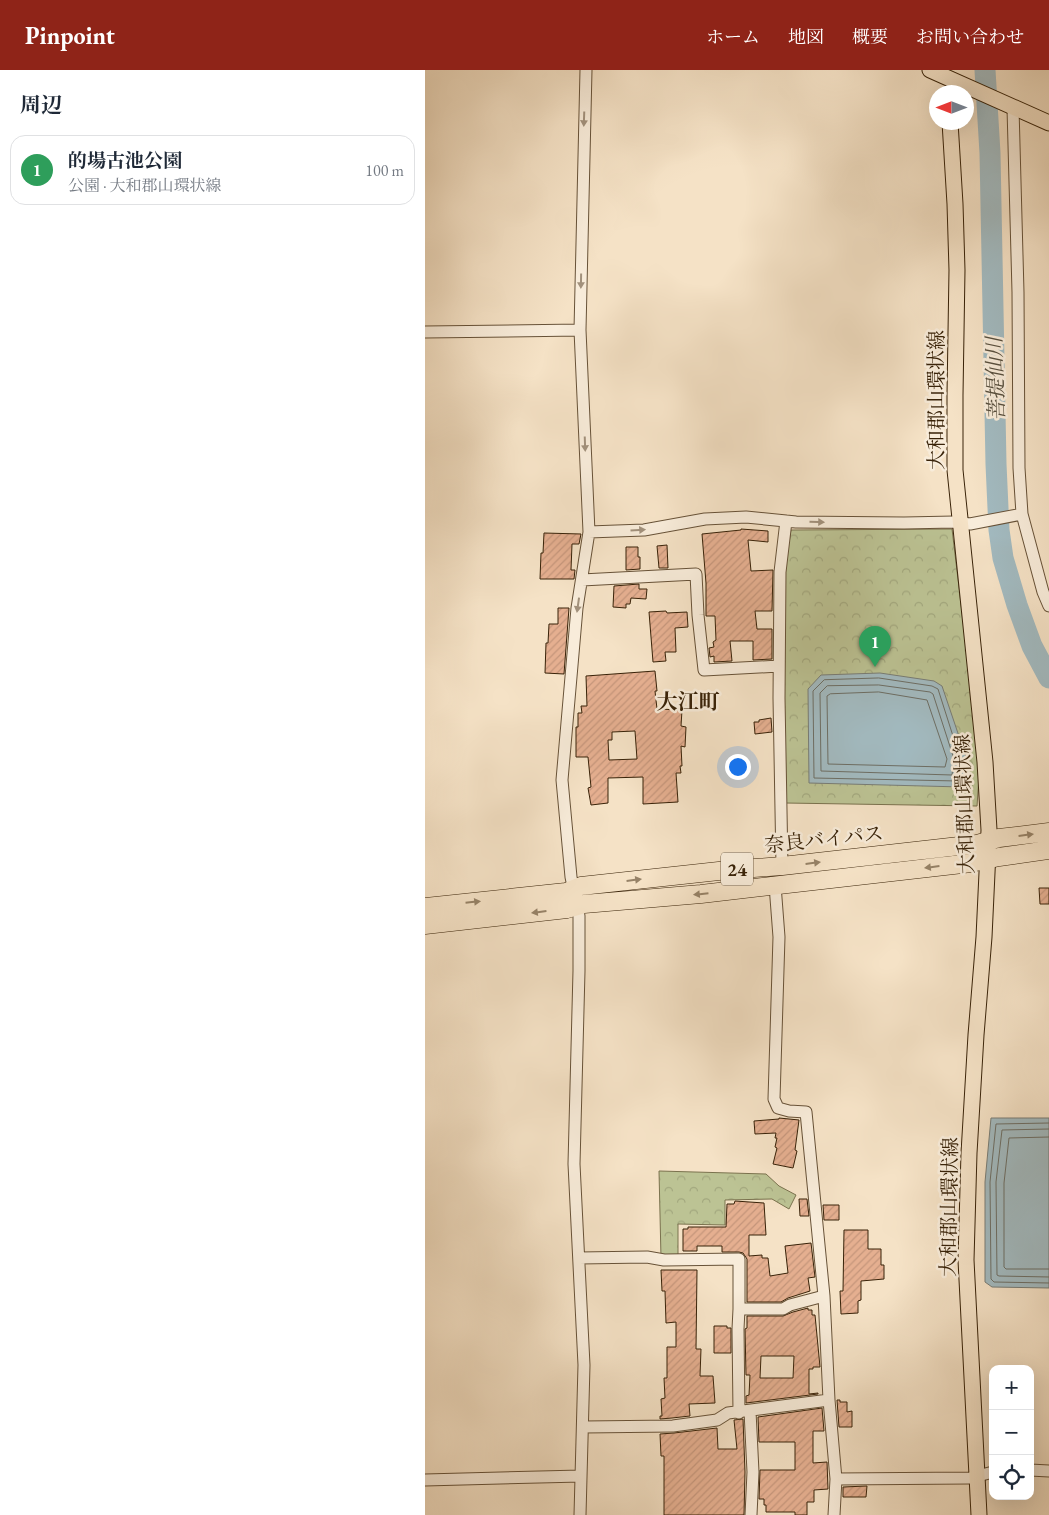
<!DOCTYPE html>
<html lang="ja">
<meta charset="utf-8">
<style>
:root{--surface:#fff;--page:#f6f6f7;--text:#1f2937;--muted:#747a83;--line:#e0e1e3;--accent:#8f2418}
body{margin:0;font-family:"EB Garamond","Noto Serif JP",serif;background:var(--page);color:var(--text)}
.controls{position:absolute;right:15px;bottom:15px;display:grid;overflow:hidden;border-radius:10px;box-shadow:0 5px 20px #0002}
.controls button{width:45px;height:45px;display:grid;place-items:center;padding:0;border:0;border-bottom:1px solid var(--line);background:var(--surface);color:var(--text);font:25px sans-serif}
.compass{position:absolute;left:504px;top:15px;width:45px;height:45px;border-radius:50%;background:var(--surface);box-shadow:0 5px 20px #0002;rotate:270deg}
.you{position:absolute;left:312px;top:696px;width:18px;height:18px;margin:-12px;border:4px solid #fff;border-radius:50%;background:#1a73e8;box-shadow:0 0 0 8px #1a73e833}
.badge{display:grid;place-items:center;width:32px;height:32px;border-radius:50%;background:var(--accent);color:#fff;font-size:16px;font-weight:700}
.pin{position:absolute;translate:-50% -41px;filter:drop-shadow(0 1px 2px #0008)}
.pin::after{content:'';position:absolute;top:26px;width:18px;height:15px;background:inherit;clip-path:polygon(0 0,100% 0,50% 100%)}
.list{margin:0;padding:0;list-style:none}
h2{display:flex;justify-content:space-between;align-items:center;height:65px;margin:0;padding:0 20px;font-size:21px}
h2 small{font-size:16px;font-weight:400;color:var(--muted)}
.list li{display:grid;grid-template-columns:32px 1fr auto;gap:15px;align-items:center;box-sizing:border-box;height:70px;margin:0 10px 10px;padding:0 10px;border:1px solid var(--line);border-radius:15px}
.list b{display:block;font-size:19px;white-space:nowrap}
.list p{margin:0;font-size:16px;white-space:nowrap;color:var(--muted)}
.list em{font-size:16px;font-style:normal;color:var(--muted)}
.icon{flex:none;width:28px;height:28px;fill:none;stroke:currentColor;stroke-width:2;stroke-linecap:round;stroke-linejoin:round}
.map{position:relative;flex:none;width:624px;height:1445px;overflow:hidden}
header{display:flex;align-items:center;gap:30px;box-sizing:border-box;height:70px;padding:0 25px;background:var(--accent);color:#fff}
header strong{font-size:24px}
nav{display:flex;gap:28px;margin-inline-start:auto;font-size:18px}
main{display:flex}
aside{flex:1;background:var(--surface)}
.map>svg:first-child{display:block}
.forest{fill:url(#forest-crowns);stroke:#7a724e}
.water{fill:#a2bac0;stroke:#787d76}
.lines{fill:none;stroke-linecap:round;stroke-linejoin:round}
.shore{stroke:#6d6e64;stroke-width:1}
.river{stroke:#a2bac0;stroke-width:21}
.building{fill:url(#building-hatch);stroke:#382208;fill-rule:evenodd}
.minor-casing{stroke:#675238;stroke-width:13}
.major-casing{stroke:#382208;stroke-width:17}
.highway-casing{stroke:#382208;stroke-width:19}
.minor{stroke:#f8ecda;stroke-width:11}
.major{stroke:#f5e2c6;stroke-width:15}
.highway{stroke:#f5e2c6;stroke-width:18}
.oneway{fill:#a2917c}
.oneway2{fill:#968267}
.labels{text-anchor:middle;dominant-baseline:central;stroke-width:5;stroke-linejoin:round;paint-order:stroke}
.shield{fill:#f8ecda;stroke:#725f47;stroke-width:1}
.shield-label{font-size:19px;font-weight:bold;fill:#382208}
.street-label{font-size:20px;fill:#382208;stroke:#f8ecda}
.water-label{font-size:21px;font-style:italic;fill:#58503f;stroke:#f8ecda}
.neighbourhood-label{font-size:21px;font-weight:bold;fill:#382208;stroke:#f8ecda}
</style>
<header>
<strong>Pinpoint</strong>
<nav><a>ホーム</a><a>地図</a><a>概要</a><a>お問い合わせ</a></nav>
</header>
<main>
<aside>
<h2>周辺<small></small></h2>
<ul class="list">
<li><span class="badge" style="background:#2e9e5b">1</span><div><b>的場古池公園</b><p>公園 · 大和郡山環状線</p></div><em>100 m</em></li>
</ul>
</aside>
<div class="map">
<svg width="624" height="1445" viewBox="0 0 624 1445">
<defs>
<pattern id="forest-crowns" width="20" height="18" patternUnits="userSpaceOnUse" patternTransform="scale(1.25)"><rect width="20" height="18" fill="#bcc394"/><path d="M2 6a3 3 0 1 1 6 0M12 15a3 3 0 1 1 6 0" fill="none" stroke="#a2a77e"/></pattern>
<pattern id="building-hatch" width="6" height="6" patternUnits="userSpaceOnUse" patternTransform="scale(1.25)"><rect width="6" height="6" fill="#e5af90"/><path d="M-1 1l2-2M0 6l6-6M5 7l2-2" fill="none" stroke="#c5967b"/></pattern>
</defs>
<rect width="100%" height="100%" fill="#f5e2c6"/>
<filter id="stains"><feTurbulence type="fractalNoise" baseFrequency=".004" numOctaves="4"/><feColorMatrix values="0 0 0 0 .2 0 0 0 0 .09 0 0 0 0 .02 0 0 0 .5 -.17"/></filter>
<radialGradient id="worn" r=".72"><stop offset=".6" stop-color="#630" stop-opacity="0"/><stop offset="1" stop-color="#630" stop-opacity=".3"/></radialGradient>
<path class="forest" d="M 527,459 L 555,693 L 552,736 L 360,733 L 358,501 L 366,460 Z
M 234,1101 L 341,1104 L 354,1116 L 371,1125 L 364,1139 L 347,1129 L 300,1130 L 300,1155 L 253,1154 L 253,1188 L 236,1188 Z"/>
<path class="water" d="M 455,603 L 509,611 L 517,616 L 541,687 L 539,711 L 537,717 L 384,713 L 383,619 L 396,605 Z
M 566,1048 L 624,1048 L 624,1218 L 567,1217 L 560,1212 L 560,1112 Z"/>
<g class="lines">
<path class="shore" d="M 454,608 L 507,616 L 513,619 L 535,688 L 533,711 L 389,708 L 388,621 L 399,610 Z
M 454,615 L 505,622 L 508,624 L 529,689 L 527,705 L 396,701 L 395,623 L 402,616 Z
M 454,622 L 502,630 L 522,689 L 520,697 L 403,694 L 402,626 L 405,624 Z
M 624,1053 L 571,1054 L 565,1112 L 566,1209 L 569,1212 L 624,1213
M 624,1059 L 577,1060 L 571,1112 L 572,1205 L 574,1206 L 624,1207
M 624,1067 L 584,1068 L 579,1113 L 579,1197 L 581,1199 L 624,1199"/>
<path class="river" d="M 560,0 L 565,83 L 571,394 L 574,460 L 578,488 L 592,535 L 607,576 L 624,608"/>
</g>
<path class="building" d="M 316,459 L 343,461 L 343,472 L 323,470 L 326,501 L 348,500 L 347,541 L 330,541 L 332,559 L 347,559 L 347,589 L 328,590 L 328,571 L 305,571 L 307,591 L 289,592 L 289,586 L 285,587 L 284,578 L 289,577 L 288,572 L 291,570 L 290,546 L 281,546 L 281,513 L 277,464 L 316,460 Z
M 119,463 L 156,464 L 154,474 L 147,474 L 146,500 L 150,500 L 149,509 L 115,509 L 116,483 L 118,483 Z
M 242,475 L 243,498 L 234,498 L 232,476 Z
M 201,477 L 213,477 L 213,487 L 215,487 L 215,499 L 201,500 Z
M 214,514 L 214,519 L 222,519 L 221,529 L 206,528 L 205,534 L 201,534 L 201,538 L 188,537 L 189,516 Z
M 133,538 L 144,538 L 139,604 L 120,603 L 121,573 L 123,573 L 124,554 L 133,554 Z
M 241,541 L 242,543 L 262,542 L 263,557 L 250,558 L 251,582 L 240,582 L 241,591 L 228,592 L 224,542 Z
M 230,601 L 232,621 L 230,621 L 232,639 L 257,640 L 256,656 L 261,657 L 260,677 L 256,676 L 257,696 L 255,696 L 256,703 L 251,703 L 253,732 L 218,734 L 218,707 L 183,708 L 183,733 L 166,735 L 163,718 L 166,717 L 163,687 L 151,687 L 151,657 L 153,657 L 153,643 L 157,643 L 156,636 L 162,636 L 161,606 ZM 210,661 L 212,689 L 184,690 L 183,670 L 187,670 L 187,662 Z
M 346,648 L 347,662 L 330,664 L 329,652 L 334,652 L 334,650 Z
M 614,818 L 624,818 L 624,834 L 615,834 Z
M 354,1048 L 374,1050 L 370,1080 L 372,1081 L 368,1098 L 348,1094 L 352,1078 L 350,1077 L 352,1068 L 350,1068 L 351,1063 L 330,1064 L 329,1051 L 354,1049 Z
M 374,1129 L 382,1129 L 384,1146 L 375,1146 Z
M 310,1131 L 339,1133 L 341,1165 L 324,1165 L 324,1186 L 337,1185 L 337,1188 L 343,1188 L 345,1206 L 363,1203 L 360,1176 L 386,1173 L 390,1207 L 383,1208 L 385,1221 L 363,1228 L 356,1232 L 322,1232 L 322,1189 L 318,1183 L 314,1182 L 297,1182 L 297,1176 L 272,1176 L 272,1181 L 258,1181 L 258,1159 L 263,1159 L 263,1157 L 301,1157 L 302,1134 L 309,1134 Z
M 398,1135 L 414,1135 L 414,1150 L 399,1150 Z
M 419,1160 L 443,1160 L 443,1179 L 456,1179 L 456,1195 L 459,1195 L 459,1209 L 436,1211 L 436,1230 L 433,1231 L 433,1243 L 416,1244 L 415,1221 L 418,1221 Z
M 236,1200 L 272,1200 L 271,1279 L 276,1279 L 275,1306 L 288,1306 L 290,1333 L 264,1334 L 265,1346 L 247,1348 L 235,1349 L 235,1346 L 237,1346 L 236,1329 L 240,1328 L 239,1308 L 242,1308 L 242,1277 L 251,1277 L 251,1252 L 241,1253 L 240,1221 L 237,1221 Z
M 383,1238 L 383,1240 L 387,1240 L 387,1245 L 390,1245 L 395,1297 L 388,1297 L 388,1299 L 384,1299 L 384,1324 L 393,1323 L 393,1324 L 321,1333 L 321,1326 L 324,1325 L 325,1305 L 321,1305 L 320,1259 L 322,1258 L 322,1246 L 358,1246 L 368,1242 ZM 336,1286 L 369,1286 L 368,1308 L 335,1308 Z
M 289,1256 L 302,1256 L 302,1258 L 306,1258 L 306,1283 L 289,1283 Z
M 412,1330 L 415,1330 L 415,1332 L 422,1332 L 422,1342 L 427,1341 L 427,1357 L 414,1357 Z
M 397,1338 L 399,1361 L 388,1361 L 388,1393 L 402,1392 L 403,1419 L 389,1420 L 389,1432 L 382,1432 L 382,1445 L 370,1445 L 370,1442 L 341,1442 L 341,1435 L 339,1435 L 339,1429 L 334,1429 L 335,1400 L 370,1400 L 370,1372 L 334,1372 L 333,1347 Z
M 318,1349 L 320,1402 L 319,1445 L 239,1445 L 239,1386 L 236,1386 L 235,1364 L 249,1363 L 292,1358 L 293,1379 L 312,1379 L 309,1350 Z
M 442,1416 L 441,1427 L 418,1427 L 418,1417 Z"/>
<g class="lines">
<defs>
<path id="minor" d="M 588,38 L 593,222 L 594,398 L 597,444 L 618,522 L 624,536
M 0,262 L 155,260
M 164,462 L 219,460 L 280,449 L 321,447 L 371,452 L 479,453 L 529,452 L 545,454 L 597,444
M 157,510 L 271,504 L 273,545 L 279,600 L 354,596
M 357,796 L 354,628 L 355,502 L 361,451
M 350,815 L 354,867 L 349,1029 L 353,1038 L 364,1041 L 381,1042 L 399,1226 L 404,1330 L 411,1409 L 545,1408 L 568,1402
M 154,1188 L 222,1187 L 239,1190 L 314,1189 L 314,1239 L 313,1259 L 314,1343
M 314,1239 L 358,1239 L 365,1235 L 399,1226
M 325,1341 L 328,1402 L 326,1445
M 159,1357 L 248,1356 L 292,1350 L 303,1343 L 404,1330
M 605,1400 L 624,1401
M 0,1410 L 156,1406
M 155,1445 L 159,1295 L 149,1094 L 154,901 L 154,846 L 146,807 L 137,710 L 152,538 L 164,462 L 155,260 L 161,0
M 409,1445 L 411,1409"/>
<path id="major" d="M 505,0 L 624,53
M 525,52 L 530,134 L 532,200 L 530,325 L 530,400 L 560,692 L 564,760 L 559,867 L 551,965 L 544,1083 L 541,1190 L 554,1445"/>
<path id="highway" d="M 0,837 L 141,822 L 156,816 L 303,800 L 357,796 L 552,774 L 574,768 L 624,762
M 0,855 L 142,839 L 159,834 L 276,824 L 546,793 L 574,787 L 624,780"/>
</defs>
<use href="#minor" class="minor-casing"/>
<use href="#major" class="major-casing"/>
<use href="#highway" class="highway-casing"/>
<use href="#minor" class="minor"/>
<use href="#major" class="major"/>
<use href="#highway" class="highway"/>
</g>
<defs><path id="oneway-solid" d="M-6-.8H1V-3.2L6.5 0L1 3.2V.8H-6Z" transform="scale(1.25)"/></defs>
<g class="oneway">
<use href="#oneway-solid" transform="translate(159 49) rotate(92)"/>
<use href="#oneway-solid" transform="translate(156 211) rotate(91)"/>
<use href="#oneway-solid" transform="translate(160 374) rotate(88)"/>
<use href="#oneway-solid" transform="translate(392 452) rotate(1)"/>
<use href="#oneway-solid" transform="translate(213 460) rotate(-4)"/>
<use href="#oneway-solid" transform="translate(153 535) rotate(98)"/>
</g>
<g class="oneway2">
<use href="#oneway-solid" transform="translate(601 765) rotate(-7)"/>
<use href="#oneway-solid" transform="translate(388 793) rotate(-7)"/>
<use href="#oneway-solid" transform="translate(507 797) rotate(173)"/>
<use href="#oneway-solid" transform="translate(209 810) rotate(-7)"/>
<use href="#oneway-solid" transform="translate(276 824) rotate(174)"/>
<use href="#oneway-solid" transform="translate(48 832) rotate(-6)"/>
<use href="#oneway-solid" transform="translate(114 842) rotate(173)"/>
</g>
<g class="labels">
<rect class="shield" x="296" y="782.5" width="32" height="33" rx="4"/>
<g class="shield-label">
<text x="312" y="799">24</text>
</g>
<g class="street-label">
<text transform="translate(511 330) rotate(-90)">大和郡山環状線</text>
<text transform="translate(539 734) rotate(-92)">大和郡山環状線</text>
<text transform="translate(399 769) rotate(-6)">奈良バイパス</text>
<text transform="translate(524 1137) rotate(-89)">大和郡山環状線</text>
</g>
<g class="water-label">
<text transform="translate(570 309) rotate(-92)">菩提仙川</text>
</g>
<g class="neighbourhood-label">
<text x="263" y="631">大江町</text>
</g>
</g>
<rect width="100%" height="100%" filter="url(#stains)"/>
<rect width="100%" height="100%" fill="url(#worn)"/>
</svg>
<div class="controls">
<button>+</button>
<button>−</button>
<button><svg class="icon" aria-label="locate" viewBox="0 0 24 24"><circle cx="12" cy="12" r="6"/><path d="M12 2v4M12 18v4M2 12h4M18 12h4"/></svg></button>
</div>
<svg class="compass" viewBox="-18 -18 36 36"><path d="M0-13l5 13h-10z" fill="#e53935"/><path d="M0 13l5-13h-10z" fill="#747a83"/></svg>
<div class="you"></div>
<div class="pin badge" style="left:450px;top:597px;background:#2e9e5b">1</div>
</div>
</main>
